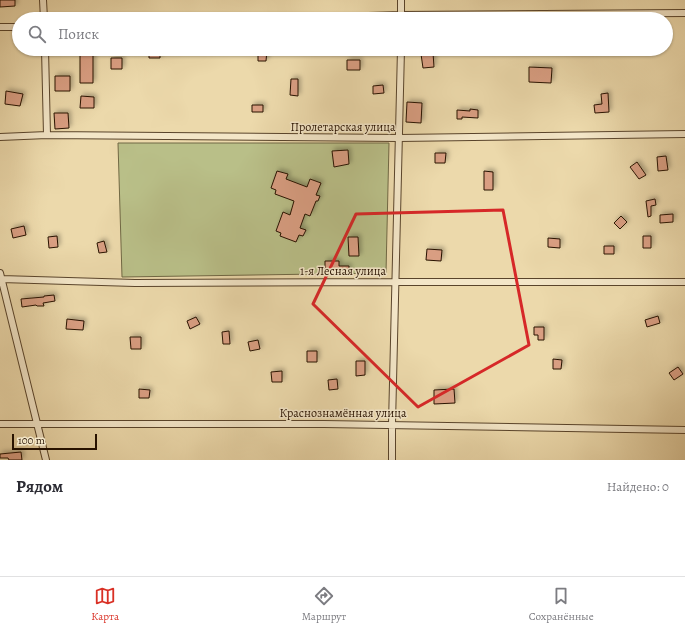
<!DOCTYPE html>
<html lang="ru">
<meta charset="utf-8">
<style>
:root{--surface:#fff;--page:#f7f7f7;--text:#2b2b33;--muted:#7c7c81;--line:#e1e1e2;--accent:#d93025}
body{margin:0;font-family:Alegreya,serif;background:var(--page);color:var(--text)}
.scale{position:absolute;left:12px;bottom:10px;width:85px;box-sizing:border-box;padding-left:4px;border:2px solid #281200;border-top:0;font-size:11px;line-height:14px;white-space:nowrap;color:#281200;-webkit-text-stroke:3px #f3e6c8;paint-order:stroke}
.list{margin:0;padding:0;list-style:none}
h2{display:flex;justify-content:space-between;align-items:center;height:52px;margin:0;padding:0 16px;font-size:17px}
h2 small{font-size:13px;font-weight:400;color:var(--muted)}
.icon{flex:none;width:22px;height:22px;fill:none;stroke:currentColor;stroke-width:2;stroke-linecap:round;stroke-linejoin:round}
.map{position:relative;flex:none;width:685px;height:460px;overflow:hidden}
.search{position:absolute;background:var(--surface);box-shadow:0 1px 3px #0004;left:12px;right:12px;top:12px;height:44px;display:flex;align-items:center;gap:10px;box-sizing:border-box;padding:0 14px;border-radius:22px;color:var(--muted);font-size:15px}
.sheet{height:116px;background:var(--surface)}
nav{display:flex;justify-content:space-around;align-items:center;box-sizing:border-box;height:56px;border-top:1px solid var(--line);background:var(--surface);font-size:11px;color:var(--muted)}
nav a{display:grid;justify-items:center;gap:2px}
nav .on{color:var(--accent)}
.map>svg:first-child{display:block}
.green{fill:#b9bf88;stroke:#706844}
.building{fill:#d99e82;stroke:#281200;filter:url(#shadow)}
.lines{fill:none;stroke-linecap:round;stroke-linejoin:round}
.minor-casing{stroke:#59442b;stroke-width:8}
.minor{stroke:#f3e6c8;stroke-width:6}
.marked{fill:none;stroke:#d62828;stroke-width:3;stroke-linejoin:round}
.labels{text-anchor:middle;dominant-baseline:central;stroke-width:3;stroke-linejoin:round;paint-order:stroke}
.street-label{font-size:12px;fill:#281200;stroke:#f3e6c8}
</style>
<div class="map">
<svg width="685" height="460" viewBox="0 0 685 460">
<defs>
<filter id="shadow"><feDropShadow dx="2.5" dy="-2.5" stdDeviation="2" flood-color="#0004"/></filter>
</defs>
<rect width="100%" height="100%" fill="#ecd9ab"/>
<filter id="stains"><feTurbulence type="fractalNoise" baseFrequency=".005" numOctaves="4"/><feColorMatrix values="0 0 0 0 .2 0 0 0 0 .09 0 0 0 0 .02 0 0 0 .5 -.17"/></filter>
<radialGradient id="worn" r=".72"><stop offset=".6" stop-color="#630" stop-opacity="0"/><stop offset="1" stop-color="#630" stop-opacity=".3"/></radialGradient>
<path class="green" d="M 118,143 L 389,143 L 386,273 L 122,277 Z"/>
<path class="building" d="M 0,0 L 15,0 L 15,6 L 0,7 Z
M 80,49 L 93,49 L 93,83 L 80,83 Z
M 149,49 L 160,49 L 160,58 L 149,58 Z
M 258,49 L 267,50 L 266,61 L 258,61 Z
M 433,53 L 434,67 L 423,68 L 421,54 Z
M 111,58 L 122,58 L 122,69 L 111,69 Z
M 347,60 L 360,60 L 360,70 L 347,70 Z
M 529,67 L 552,68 L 551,83 L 529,82 Z
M 55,76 L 70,76 L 70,91 L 55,91 Z
M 291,79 L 298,79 L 298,96 L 290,95 Z
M 383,85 L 384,93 L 373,94 L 373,86 Z
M 6,91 L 23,94 L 20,106 L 5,104 Z
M 608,93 L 609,112 L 595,113 L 594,105 L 602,104 L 601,94 Z
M 81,96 L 94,97 L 94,108 L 80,108 Z
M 407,102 L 422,103 L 421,123 L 406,122 Z
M 252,105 L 263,105 L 263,112 L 252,112 Z
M 470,109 L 478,110 L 478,118 L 462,117 L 462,119 L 457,119 L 457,110 L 470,111 Z
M 54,113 L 68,113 L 69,128 L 55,129 Z
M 348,150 L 349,164 L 334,167 L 332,151 Z
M 435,153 L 446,153 L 445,163 L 435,163 Z
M 666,156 L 668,170 L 658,171 L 657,157 Z
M 637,162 L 646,175 L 639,179 L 630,167 Z
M 277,171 L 288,174 L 286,179 L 307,187 L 310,179 L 321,183 L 316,195 L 320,196 L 318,201 L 316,201 L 310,216 L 305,214 L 300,228 L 306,230 L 303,236 L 299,235 L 296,242 L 280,236 L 281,233 L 276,231 L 283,212 L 290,215 L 294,201 L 275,194 L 276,190 L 271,188 Z
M 484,171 L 493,172 L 493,190 L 484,190 Z
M 655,199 L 656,205 L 651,206 L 651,216 L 648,217 L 646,201 Z
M 673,214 L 673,222 L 660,223 L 660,215 Z
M 621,216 L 627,222 L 620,229 L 614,223 Z
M 24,226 L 26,235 L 13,238 L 11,229 Z
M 57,236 L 58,247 L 49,248 L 48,237 Z
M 643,236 L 651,236 L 651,248 L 643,248 Z
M 348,237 L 358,237 L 359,256 L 349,256 Z
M 548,238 L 560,239 L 560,248 L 548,247 Z
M 104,241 L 107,252 L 99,253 L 97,243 Z
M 604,246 L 614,246 L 614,254 L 604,254 Z
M 427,249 L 442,250 L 441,261 L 426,260 Z
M 325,261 L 339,261 L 339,266 L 349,266 L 349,272 L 325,273 Z
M 54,295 L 55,301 L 43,303 L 44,306 L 37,306 L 36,305 L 22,307 L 21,299 L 44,297 L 44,296 Z
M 658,316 L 660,323 L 647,327 L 645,320 Z
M 196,317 L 200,324 L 190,329 L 187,321 Z
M 67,319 L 84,321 L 83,330 L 66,329 Z
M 534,327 L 544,327 L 544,340 L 538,340 L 538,335 L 534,335 Z
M 229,331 L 230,344 L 223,344 L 222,332 Z
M 130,337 L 141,337 L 141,349 L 131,349 Z
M 258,340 L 260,349 L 250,351 L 248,342 Z
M 307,351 L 317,351 L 317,362 L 307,362 Z
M 553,359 L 562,360 L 561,369 L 553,369 Z
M 356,361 L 365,361 L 365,375 L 356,376 Z
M 678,367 L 683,374 L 674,380 L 669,373 Z
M 282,371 L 282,382 L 272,382 L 271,372 Z
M 337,379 L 338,389 L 329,390 L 328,380 Z
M 139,389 L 150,390 L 149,398 L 139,398 Z
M 454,389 L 455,403 L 434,404 L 434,390 Z
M 21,452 L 22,460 L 9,460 L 8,458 L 0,458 L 0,454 Z"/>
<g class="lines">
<defs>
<path id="minor" d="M 43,0 L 44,19
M 401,0 L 401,17
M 271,19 L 401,15 L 685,13
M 0,27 L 19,27
M 45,49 L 47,135
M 0,137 L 47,135 L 399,138 L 685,134
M 0,273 L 46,460
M 1,279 L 135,283 L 395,282 L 685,282
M 0,424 L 324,424 L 685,430
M 392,460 L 392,424 L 401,49"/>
</defs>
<use href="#minor" class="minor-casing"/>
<use href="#minor" class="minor"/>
</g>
<path class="marked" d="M 503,210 L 529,345 L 418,407 L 313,304 L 356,214 Z"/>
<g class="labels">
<g class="street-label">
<text x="343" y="127">Пролетарская улица</text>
<text x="343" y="271">1-я Лесная улица</text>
<text x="343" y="413">Краснознамённая улица</text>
</g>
</g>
<rect width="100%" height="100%" filter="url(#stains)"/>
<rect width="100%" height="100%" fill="url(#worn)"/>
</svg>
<div class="scale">100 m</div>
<div class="search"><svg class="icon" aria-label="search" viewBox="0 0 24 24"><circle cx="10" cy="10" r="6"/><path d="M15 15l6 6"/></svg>Поиск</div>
</div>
<section class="sheet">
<h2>Рядом<small>Найдено: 0</small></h2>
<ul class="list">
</ul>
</section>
<nav>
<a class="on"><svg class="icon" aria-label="map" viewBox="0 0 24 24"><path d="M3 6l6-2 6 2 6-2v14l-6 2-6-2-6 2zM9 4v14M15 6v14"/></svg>Карта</a>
<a><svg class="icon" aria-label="directions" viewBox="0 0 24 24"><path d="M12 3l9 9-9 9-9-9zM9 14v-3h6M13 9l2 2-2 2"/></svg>Маршрут</a>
<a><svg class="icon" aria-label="saved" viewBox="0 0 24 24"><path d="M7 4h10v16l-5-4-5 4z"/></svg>Сохранённые</a>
</nav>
